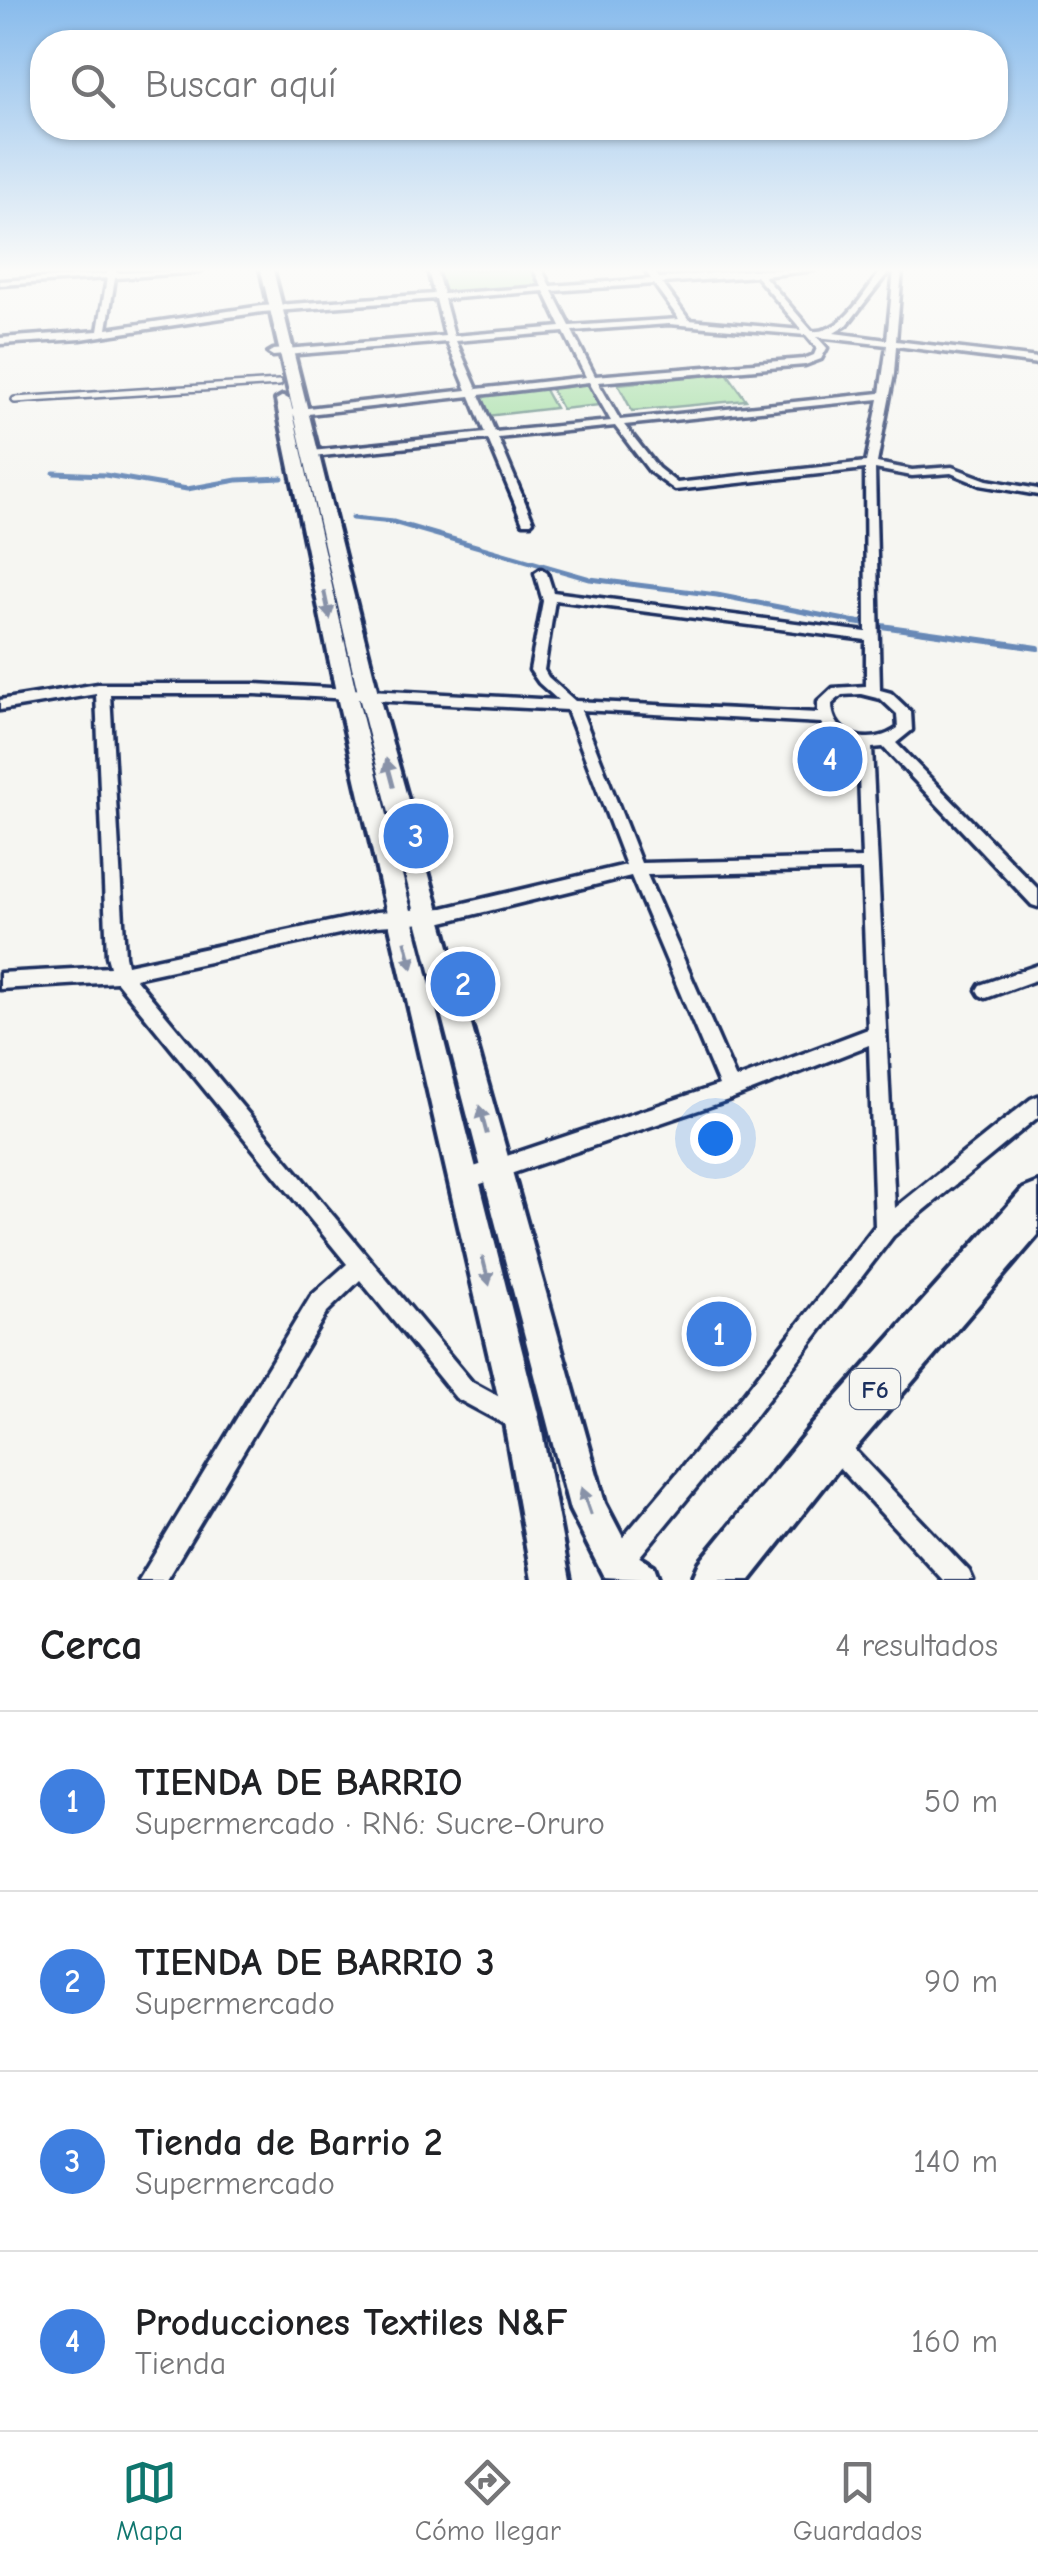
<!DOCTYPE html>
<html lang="es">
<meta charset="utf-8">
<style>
:root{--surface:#fff;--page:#f2f2f2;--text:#202124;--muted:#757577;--line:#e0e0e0;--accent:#0f766e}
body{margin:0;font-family:"Comic Neue",sans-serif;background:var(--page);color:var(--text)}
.you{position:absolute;left:715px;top:1138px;width:35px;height:35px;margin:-25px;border:8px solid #fff;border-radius:50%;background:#1a73e8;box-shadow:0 0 0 15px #1a73e833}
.badge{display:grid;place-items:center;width:65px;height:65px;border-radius:50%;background:var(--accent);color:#fff;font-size:32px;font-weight:700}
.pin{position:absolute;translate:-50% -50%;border:5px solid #fff;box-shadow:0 2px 10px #0006}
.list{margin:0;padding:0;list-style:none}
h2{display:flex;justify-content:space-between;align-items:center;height:130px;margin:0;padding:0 40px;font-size:42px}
h2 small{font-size:32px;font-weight:400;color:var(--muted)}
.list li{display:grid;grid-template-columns:65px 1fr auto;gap:30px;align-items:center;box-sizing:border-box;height:180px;padding:0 40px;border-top:2px solid var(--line)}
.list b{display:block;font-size:38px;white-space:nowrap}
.list p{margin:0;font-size:32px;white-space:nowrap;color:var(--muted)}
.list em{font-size:32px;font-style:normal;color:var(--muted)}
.icon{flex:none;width:55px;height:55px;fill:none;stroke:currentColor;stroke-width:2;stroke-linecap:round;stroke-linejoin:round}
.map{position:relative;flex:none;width:1038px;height:1580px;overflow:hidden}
.search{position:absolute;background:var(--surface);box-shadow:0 2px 8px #0004;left:30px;right:30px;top:30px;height:110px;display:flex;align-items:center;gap:25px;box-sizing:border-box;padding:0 35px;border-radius:40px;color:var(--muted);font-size:38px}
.sheet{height:850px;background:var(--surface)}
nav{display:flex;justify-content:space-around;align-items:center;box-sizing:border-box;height:140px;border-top:2px solid var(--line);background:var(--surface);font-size:28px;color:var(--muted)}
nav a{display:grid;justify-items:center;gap:5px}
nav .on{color:var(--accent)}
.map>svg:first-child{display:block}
.green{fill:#a2dda3;stroke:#5e8680;stroke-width:2.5}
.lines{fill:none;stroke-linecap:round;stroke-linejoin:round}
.stream-far1{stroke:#6789b7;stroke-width:5}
.stream{stroke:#6789b7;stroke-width:6}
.lane-casing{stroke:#1b2f5e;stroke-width:10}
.street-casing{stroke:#1b2f5e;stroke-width:7}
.secondary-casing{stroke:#1b2f5e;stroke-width:8}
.highway-casing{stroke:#1b2f5e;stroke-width:8}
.lane{stroke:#f6f6f2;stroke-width:5}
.street{fill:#f6f6f2;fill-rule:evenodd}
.secondary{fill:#f6f6f2;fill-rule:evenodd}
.highway{fill:#f6f6f2;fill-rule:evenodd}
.oneway{fill:#8892a8}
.labels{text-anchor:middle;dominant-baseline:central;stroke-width:8;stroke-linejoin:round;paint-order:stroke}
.shield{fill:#f6f6f2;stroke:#5d6b8a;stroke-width:2.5}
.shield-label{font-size:25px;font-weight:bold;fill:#1b2f5e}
</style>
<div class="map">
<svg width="1038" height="1580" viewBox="0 0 1038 1580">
<rect width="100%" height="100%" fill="#f6f6f2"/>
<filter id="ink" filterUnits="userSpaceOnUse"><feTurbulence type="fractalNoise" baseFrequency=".01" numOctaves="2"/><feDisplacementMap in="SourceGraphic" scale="20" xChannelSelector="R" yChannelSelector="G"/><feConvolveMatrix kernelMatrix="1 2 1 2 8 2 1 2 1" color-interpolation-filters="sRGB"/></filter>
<g filter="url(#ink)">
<path class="green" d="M 437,270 L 531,270 L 539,287 L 444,293 Z
M 727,373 L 746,400 L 632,411 L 618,384 Z
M 587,383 L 600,405 L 562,409 L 550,387 Z
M 544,388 L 555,408 L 487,416 L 477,395 Z"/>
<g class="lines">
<path class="stream-far1" d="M 54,473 L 105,475 L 187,489 L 237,480 L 282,478
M 352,518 L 393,522 L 590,579 L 717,595 L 871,625"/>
<path class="stream" d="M 853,622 L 1038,648"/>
<defs>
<path id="lane" d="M 15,400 L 279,383"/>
<path id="street" d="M 108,270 L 116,270 L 116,273 L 202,270 L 198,272 L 115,278 L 107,329 L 262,306 L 434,294 L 428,270 L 436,270 L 443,294 L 542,287 L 534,270 L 542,270 L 550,286 L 651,279 L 645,270 L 653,270 L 659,278 L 751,270 L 814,270 L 764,276 L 812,331 C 843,334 864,292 882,270 L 890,270 L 847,325 L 834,333 L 887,340 L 894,270 L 902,270 L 896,341 L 1038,358 L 1038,364 L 896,346 L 894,374 L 877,463 L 912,470 L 952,467 L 987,480 L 1038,489 L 1038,495 L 980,485 L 951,473 L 912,476 L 875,469 L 880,690 L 891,693 L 911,712 L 912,730 L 896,743 L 1038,889 L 1038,907 L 1032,905 L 883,747 L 872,748 L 895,1208 L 1031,1099 L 1038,1096 L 1038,1117 L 893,1236 L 755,1416 L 626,1573 L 617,1577 L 608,1573 L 604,1564 L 608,1555 L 739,1400 L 875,1226 L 869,1045 L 731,1099 L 463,1190 L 456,1187 L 453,1180 L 456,1173 L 719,1085 L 631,876 L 443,922 L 376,926 L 135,978 L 472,1382 L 525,1411 L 529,1419 L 525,1427 L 517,1431 L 456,1398 L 360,1280 L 327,1312 L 166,1580 L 139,1580 L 311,1296 L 347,1264 L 117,982 L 0,989 L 0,973 L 110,967 L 107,956 L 96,694 L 0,710 L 0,700 L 98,684 L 255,684 L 558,700 L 539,683 L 530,670 L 543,601 L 535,573 L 541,569 L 547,573 L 553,592 L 866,632 L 865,469 L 675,490 L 650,472 L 615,426 L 498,438 L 533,521 L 531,523 L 523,523 L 488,439 L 312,457 L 307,454 L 312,451 L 485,433 L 470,396 L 290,416 L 285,413 L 290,410 L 467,390 L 447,342 L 273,356 L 268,353 L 273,350 L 445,336 L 436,299 L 262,312 L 81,339 L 0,344 L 0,338 L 98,331 L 107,278 L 0,285 L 0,281 L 107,274 ZM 756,276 L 802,330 L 689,320 L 662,283 ZM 654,284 L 679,319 L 570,326 L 552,291 ZM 544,291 L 561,327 L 454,336 L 444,299 ZM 669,324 L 806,335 L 817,348 L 814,355 L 804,359 L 595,376 L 572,331 ZM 564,332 L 586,377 L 477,389 L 456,341 ZM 817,337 L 887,345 L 880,393 L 620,420 L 598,382 L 805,365 L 821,359 L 827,348 ZM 589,382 L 611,421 L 495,432 L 479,395 ZM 879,399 L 866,462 L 677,483 L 658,468 L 624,425 ZM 555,600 L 866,640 L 866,686 L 833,688 L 818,702 L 818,713 L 575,701 L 548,677 L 544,670 ZM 110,694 L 255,694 L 567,710 L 626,865 L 443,908 L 376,912 L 127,965 L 125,956 ZM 861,694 L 881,699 L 897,714 L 898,728 C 873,747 832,739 832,704 L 842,695 ZM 581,710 L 821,723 C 829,737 842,743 858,747 L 862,858 L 641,863 ZM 862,870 L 868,1029 L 736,1079 L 647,875 Z
M 1038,965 L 1038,979 L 986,998 L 980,995 L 977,990 L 980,985 Z
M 833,1432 L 841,1436 L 969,1571 L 973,1580 L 943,1580 L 825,1452 L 821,1444 L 825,1436 Z"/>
<path id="secondary" d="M 261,270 L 273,270 L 378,693 L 605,1503 L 630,1551 L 654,1566 L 659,1580 L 604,1577 L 570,1510 L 358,693 Z
M 283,396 L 290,400 L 356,692 L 540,1422 L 570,1580 L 532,1580 L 504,1422 L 336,692 L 276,400 Z"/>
<path id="highway" d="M 1038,1183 L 1038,1235 L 847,1458 L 750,1580 L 692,1580 L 700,1562 L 813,1424 L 1023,1189 Z"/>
</defs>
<use href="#lane" class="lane-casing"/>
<use href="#street" class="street-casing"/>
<use href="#secondary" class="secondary-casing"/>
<use href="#highway" class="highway-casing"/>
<use href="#lane" class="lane"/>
<use href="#street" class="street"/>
<use href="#secondary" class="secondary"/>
<use href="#highway" class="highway"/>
</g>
<defs><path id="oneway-solid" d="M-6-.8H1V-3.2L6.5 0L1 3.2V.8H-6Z" transform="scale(2.5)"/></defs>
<g class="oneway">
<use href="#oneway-solid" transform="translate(327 605) rotate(78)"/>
<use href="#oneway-solid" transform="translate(390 773) rotate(-105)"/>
<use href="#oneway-solid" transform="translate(409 955) rotate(76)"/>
<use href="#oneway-solid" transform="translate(483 1120) rotate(-105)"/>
<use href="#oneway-solid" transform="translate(486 1271) rotate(76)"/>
<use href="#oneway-solid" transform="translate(586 1501) rotate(-109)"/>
</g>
</g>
<linearGradient id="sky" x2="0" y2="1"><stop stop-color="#88bbec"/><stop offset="0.55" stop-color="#fbfbf9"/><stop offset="1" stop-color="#fbfbf9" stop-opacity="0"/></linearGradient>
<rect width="1038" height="491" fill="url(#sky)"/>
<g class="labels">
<rect class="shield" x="850" y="1369" width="50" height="40" rx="8"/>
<g class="shield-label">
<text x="875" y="1389">F6</text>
</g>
</g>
</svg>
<div class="you"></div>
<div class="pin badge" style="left:719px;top:1334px;background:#3f7fe0">1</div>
<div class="pin badge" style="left:463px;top:984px;background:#3f7fe0">2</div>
<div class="pin badge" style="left:416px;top:836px;background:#3f7fe0">3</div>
<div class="pin badge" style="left:830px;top:759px;background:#3f7fe0">4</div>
<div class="search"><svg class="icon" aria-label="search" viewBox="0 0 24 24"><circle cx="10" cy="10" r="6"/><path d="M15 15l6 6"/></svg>Buscar aquí</div>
</div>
<section class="sheet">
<h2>Cerca<small>4 resultados</small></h2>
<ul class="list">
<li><span class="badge" style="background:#3f7fe0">1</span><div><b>TIENDA DE BARRIO</b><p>Supermercado · RN6: Sucre-Oruro</p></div><em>50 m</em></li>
<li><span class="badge" style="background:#3f7fe0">2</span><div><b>TIENDA DE BARRIO 3</b><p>Supermercado</p></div><em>90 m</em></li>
<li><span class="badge" style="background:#3f7fe0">3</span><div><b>Tienda de Barrio 2</b><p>Supermercado</p></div><em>140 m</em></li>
<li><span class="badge" style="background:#3f7fe0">4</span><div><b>Producciones Textiles N&amp;F</b><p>Tienda</p></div><em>160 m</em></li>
</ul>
</section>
<nav>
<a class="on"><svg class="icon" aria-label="map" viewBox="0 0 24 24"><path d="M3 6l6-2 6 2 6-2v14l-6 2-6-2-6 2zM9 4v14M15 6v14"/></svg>Mapa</a>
<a><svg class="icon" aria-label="directions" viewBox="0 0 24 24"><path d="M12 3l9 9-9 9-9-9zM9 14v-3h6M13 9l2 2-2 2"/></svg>Cómo llegar</a>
<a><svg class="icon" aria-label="saved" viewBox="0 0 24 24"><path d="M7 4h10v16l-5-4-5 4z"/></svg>Guardados</a>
</nav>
